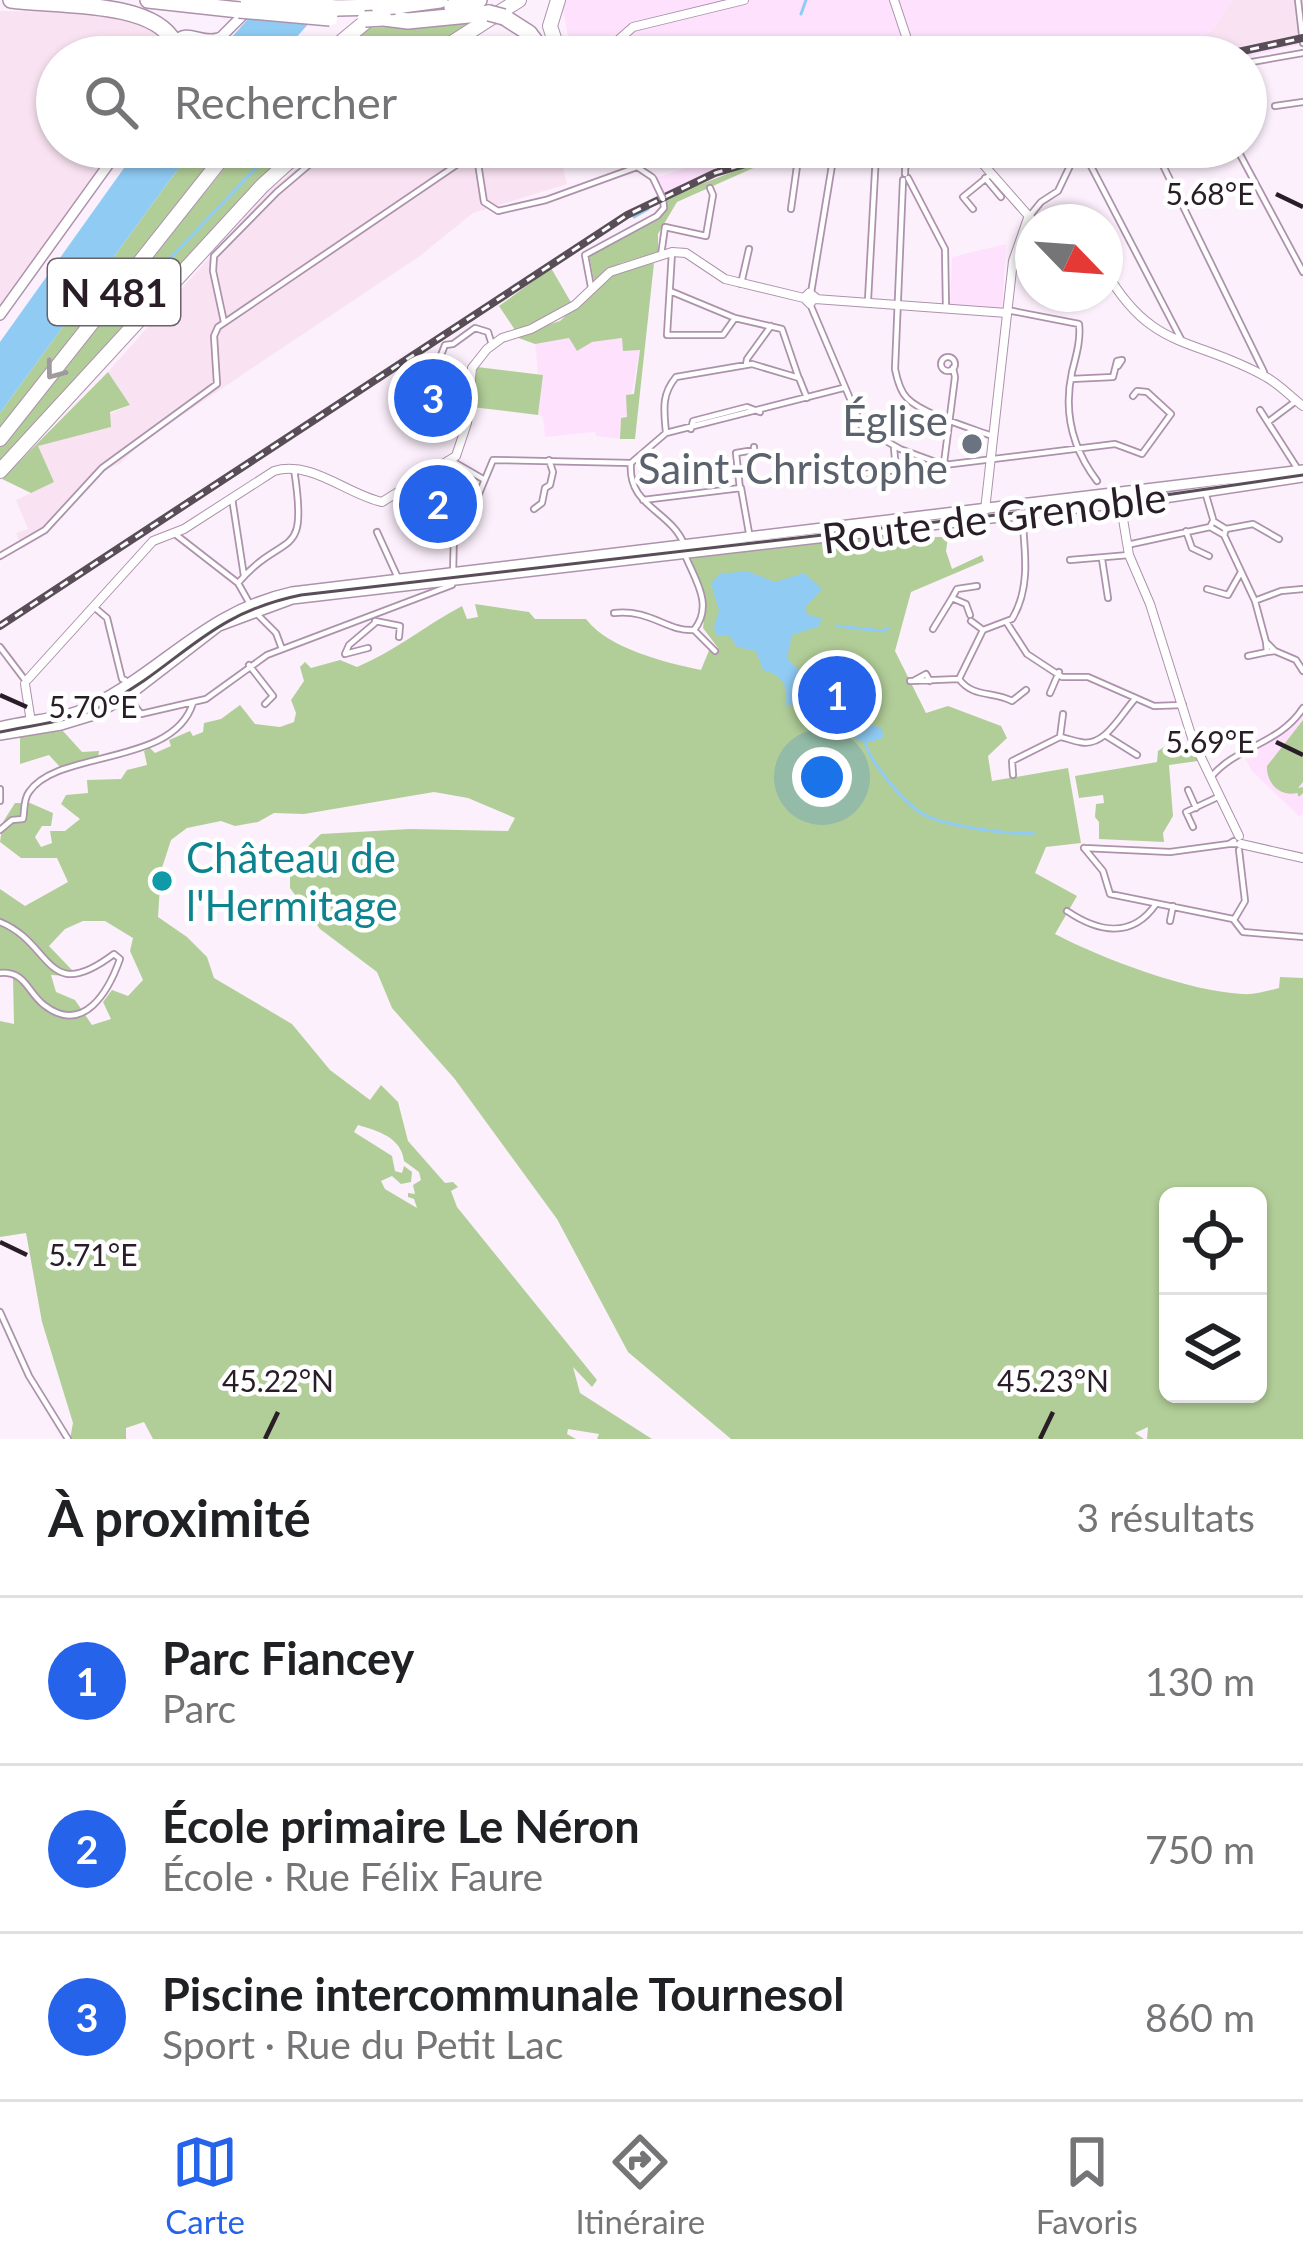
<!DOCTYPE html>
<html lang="fr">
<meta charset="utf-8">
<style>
:root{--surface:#fff;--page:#f2f2f2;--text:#202124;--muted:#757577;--line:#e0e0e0;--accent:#2563eb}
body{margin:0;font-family:Lato,sans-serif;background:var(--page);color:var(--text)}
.controls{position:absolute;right:36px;bottom:36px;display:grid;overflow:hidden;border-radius:18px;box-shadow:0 3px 9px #0004}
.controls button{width:108px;height:108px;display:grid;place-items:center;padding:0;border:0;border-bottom:3px solid var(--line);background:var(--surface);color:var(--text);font:60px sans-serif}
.compass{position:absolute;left:1015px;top:204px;width:108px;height:108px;border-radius:50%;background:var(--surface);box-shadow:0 3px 9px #0004;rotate:115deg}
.you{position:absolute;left:822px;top:777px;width:42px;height:42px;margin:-30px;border:9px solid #fff;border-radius:50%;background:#1a73e8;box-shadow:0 0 0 18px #1a73e833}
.badge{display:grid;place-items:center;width:78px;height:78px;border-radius:50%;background:var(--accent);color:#fff;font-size:39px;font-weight:700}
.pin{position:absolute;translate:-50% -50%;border:6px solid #fff;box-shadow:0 3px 12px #0006}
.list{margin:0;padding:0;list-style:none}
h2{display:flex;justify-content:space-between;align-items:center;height:156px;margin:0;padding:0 48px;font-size:51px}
h2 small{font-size:39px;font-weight:400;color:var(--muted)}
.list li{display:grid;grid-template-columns:78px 1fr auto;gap:36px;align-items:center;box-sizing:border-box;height:168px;padding:0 48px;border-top:3px solid var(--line)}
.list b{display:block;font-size:45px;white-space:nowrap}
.list p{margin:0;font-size:39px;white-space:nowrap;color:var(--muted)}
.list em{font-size:39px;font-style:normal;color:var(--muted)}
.icon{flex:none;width:66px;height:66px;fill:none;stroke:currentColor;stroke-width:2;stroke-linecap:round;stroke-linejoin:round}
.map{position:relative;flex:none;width:1303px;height:1439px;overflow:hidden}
.search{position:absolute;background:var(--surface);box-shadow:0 3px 9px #0004;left:36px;right:36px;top:36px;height:132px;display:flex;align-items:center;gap:30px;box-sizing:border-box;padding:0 42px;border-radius:66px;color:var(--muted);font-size:45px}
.sheet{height:660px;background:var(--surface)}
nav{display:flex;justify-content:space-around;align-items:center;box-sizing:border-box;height:168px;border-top:3px solid var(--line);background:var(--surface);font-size:33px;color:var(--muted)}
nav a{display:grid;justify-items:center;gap:6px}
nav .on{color:var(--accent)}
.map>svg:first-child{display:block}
.built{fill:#fee2fd}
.industrial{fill:#f9e3f2}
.green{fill:#b2ce98;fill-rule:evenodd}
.water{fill:#90cbf4}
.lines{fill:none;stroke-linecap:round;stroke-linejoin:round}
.stream{stroke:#90cbf4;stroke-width:3}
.minor-casing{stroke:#ad92ac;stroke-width:8}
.tertiary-casing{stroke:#ad92ac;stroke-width:10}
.secondary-casing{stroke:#ad92ac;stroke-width:12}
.trunk-casing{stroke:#ad92ac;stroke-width:16}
.motorway-casing{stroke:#ad92ac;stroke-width:18}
.minor{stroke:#fff;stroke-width:4.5}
.tertiary{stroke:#fff;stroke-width:8}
.secondary{stroke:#fff;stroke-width:9}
.trunk{stroke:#fff;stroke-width:14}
.motorway{stroke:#fff;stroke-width:15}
.tram{stroke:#594e58;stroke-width:3}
.rail-casing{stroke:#594e58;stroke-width:8}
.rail{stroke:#fff;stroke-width:3;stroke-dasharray:9;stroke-linecap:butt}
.minor-bridge-casing{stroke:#ad92ac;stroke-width:8;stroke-linecap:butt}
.motorway-bridge-casing{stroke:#ad92ac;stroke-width:18;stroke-linecap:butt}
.minor-bridge{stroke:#fff;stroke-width:4.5}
.motorway-bridge{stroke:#fff;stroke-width:15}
.oneway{stroke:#9f9a9e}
.ticks{fill:none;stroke:#291e28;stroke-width:4.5}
.worship-dot{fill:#6b7280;stroke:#fff;stroke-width:4.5}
.culture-dot{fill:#0f9aa8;stroke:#fff;stroke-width:4.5}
.labels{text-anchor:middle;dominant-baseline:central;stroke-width:9;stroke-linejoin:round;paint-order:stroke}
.shield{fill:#fff;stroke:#696268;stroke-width:3}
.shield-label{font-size:39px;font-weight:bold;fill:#291e28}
.worship-label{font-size:42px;fill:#5b616d;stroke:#fff;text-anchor:end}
.street-label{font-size:42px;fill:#291e28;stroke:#fff}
.culture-label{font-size:42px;fill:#0d838f;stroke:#fff;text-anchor:start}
.ticks-label{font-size:30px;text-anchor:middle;fill:#291e28;stroke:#fff;stroke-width:9;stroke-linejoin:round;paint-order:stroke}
</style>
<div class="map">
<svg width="1303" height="1439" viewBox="0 0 1303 1439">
<rect width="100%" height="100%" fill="#fcf0fc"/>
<path class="built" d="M 566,0 L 1232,0 L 1212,30 L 1193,46 L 1194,56 L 1299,35 L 1300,45 L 1245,57 L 622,57 L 620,48 L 599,39 L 594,49 L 572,54 L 562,6 Z
M 694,147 L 818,147 L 766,159 L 665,198 L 655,178 L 724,156 Z
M 1006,244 L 1002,310 L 950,306 L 952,257 Z
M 534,332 L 592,342 L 622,338 L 640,350 L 627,418 L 621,419 L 620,439 L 596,436 L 595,432 L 545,437 L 543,417 L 538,415 L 543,376 L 538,374 Z
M 431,484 L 465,504 L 442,541 L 427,534 L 421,539 L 413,534 L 427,506 L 420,501 Z
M 1303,711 L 1303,813 L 1300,817 L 1252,771 L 1243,755 L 1283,734 Z"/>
<path class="industrial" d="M 1232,0 L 1303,0 L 1303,34 L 1194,56 L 1193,46 L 1212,30 Z
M 0,11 L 84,12 L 127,18 L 160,36 L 163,49 L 162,57 L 57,57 L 57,147 L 114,147 L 0,306 Z
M 325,147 L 558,147 L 567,184 L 473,213 L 420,256 L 142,442 L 120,464 L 108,468 L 47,534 L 22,549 L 16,533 L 28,529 L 16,500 L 54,482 L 37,446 L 130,405 L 108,372 L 268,191 Z"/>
<path class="green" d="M 484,16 L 419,57 L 335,57 L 366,28 L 448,24 Z
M 198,147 L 227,147 L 0,433 L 0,413 L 175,173 Z
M 242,147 L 298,147 L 0,464 L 0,444 Z
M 766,159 L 767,162 L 677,202 L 658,234 L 658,252 L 621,263 L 594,281 L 589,255 L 664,214 L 665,198 Z
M 654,263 L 635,439 L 620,439 L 621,418 L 627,417 L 626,395 L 634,394 L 640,350 L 623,351 L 622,338 L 592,342 L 577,351 L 569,338 L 535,344 L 513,336 L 560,321 L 610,275 Z
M 551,268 L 572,304 L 536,325 L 515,330 L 499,306 Z
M 477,367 L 543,375 L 538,415 L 472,407 Z
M 108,372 L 130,405 L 110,412 L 111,427 L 38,446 L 54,482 L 31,493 L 2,479 Z
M 916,531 L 922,537 L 948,537 L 946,551 L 952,569 L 982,555 L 984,561 L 911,592 L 895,651 L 926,713 L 948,706 L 1001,726 L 1007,738 L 988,756 L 992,781 L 1068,768 L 1081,843 L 1046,847 L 1035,873 L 1077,896 L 1055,934 C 1103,959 1188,991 1242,994 C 1254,995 1267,991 1279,988 L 1280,977 L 1303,978 L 1303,1439 L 1147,1439 L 1148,1427 L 1135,1433 L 1144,1439 L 731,1439 L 628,1352 L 557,1219 L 454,1078 L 392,1008 L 377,972 L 320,929 L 290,888 L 290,864 L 321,834 L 410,829 L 508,831 L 515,818 L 468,798 L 434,792 L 304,814 L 274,813 L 258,822 L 235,826 L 221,821 L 187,828 L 171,840 L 161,871 L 158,917 L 187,937 L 207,957 L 214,978 L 292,1024 L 330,1070 L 370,1100 L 381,1085 L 398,1102 L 408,1141 L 445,1183 L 453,1182 L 458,1187 L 451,1191 L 457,1207 L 597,1380 L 592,1387 L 573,1367 L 580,1393 L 652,1439 L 597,1439 L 599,1434 L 568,1429 L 567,1434 L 576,1439 L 153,1439 L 144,1422 L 126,1428 L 126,1439 L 70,1439 L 73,1423 L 42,1322 L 26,1233 L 0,1237 L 0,1021 L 14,1024 L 13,977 L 0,975 L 0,889 L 25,906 L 68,882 L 57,858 L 21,858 L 0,842 L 3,822 L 15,803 L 30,803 L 53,813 L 51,826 L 42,826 L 35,837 L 41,847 L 52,843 L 50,831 L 65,831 L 80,819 L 61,804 L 66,795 L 88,793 L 87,780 L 121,779 L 127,770 L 147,765 L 144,751 L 150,748 L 155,753 L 171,746 L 169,740 L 190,731 L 193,736 L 203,732 L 204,723 L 221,719 L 240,705 L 255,724 L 280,727 L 294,722 L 296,713 L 291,700 L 304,681 L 300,667 L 305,662 L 311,668 L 340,660 L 357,667 C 395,651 426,625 462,606 L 467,619 L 478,617 L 475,604 L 529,612 L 535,619 L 586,619 C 609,649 664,662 701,670 L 710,648 L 715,651 L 718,648 L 703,628 L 706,601 L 690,556 ZM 83,921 L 105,921 L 133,938 L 130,951 L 143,980 L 128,996 L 112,990 L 103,1002 L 111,1019 L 92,1025 L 75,1000 L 56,992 L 51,975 L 68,976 L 72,970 L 49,946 L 65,929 ZM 358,1125 C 378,1131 401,1137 404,1161 L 419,1172 L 421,1180 L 413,1185 L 415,1194 L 408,1193 L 408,1197 L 414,1199 L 417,1208 L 385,1189 L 381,1181 L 392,1176 L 401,1184 L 411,1182 L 412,1172 L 404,1166 L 402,1173 L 395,1171 L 392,1156 L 354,1132 ZM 1168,1196 L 1258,1196 L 1258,1394 L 1168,1394 Z
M 1303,720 L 1303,782 L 1298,788 L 1303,787 L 1303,793 L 1299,797 L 1297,793 C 1280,797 1266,783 1267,766 Z
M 63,731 L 82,752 L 99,751 L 98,759 L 60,767 L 49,755 L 20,764 L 20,735 Z
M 1173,741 L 1190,746 L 1198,761 L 1169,765 L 1173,816 L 1163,833 L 1164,842 L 1099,839 L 1099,822 L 1095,817 L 1096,804 L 1104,803 L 1103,795 L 1079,798 L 1075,776 L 1157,762 L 1158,751 Z"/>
<path class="water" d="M 265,0 L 310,22 L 279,57 L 214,57 Z
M 139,147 L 198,147 L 175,173 L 0,413 L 0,342 Z
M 747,571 L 775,582 L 804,573 L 822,589 L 805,608 L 808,615 L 821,618 L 820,626 L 792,635 L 787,658 C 811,690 842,674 873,689 L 878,707 L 865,723 L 882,728 L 883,738 C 866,744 853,744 844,727 L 851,709 L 829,688 L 814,688 L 809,703 L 786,705 C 788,684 783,676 763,670 L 756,651 L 737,647 L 729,635 L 716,635 L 714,626 L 719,611 L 711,583 L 720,574 Z"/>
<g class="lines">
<path class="stream" d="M 801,14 L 806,0
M 392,57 L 419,40
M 634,217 L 648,209 L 646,205
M 143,287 L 276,147
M 837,626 L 883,631 L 888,628
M 865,742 C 870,762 903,802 923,814 C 944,826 1009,835 1034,833"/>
<defs>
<path id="minor" d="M 1298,0 L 1303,43
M 615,49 L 617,57
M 1246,63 L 1303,53
M 1275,106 L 1303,102
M 1081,147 L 1181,339
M 1154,147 L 1264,372
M 1236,147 L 1303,272
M 477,157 L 484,202 L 498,211 L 546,200 L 637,167 L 652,177
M 905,174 L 906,147
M 908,178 L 945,249 L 946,307
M 985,178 L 1001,197
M 903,180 L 895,369 C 897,379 900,391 907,398 C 922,414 971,428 992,436
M 791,209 L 798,159 C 822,147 849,152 876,154 L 868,300
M 973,209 L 963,197 L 990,175
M 1028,218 L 1041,202 L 1058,191 L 1079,147
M 672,252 L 667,335 L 723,335 L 735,318
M 661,255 L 665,227 L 706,236 L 713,195 L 710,188
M 741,284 L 749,249
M 591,287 L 585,255 L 657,216 L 664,208 L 663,199
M 670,291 L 735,318 L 782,329 L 798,376
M 811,293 L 835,147
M 810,304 L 862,427 L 900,449 L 944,465 L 1115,444 L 1142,454 L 1171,414 L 1147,392 L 1137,391 L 1133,396
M 1007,310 L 1079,324 C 1081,340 1076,356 1072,372 C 1063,413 1072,448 1097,481
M 224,322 L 213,271 L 214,256 L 277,192 L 330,147
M941 364a7 7 0 1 1 14 0a7 7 0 1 1-14 0Z
M 746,365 L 747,359 L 771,326
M 435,370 L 445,345 L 453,344 L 475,328 L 488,332 L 492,345
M 1071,379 L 1113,377 L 1117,361 L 1122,360 L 1118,366
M 1260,410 L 1299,471
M 1268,422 L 1296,401
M 691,429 L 693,421 L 747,407 L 760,412
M 666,433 C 664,410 661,395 676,377 L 752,364 L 799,378 L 807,398
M 452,461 L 483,479
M 631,463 L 666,433 L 843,388
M 631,463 C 627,506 670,510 684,544
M 944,463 L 955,377 L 953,368
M 863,474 L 896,470 L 894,448
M 740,489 L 736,453 L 754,450 L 754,447
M 1206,495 L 1213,519
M 232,498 L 244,576
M 643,500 L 741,488 L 749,533
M 534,509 L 542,503 L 545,488 L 550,485 L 553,472 L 549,460
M 1226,529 L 1213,521 L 1210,527 L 1224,535 L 1226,529 L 1253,524 L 1279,539
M 1186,531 L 1192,548 L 1209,556
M 377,532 L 398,578
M 175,534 L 238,583 L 251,606
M 1224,535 L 1255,601 L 1266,642 L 1275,651 L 1267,652 L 1266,642
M 1127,545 L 1210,527
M 685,555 C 695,580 714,605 694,630
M 0,556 L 45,530 L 102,468 L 217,384 L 214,336 L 218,327 L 477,151
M 1102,559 L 1108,598
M 1070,560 L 1129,555
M 453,574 L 454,531 L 476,501 L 493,460 L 631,463
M 238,583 C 285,528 309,565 294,469
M 1207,589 L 1228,595 L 1241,572
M 952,598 L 957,589 L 977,586
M 1257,600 L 1281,591 L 1303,589
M 94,607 L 107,618 L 122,679 L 125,680
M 614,613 C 651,609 667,632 694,630 L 715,651
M 258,615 L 276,633 L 282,649
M 375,621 L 400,626 L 399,637
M 971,621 L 983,630
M 1007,623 L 1027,654 L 1062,677 L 1088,677 L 1154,706 L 1183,705
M 933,629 L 952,598 L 966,604 L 970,615
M 983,630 L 1012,619 C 1031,588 1025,551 1022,516
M 0,647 L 25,680
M 368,648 L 345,654 L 349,645 L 375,623
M 1275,651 L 1296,660 L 1303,671
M 1248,656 L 1267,652
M 249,665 L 273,696 L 265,704
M 959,679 C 973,698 993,691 1012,701 L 1026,690
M 915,680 L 926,674 L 930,681
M 910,681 L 959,679 L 983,630
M 1050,693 L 1059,672
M 130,699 L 141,714 L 206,699 L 267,655 L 452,585
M 1105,735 L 1137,755
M 1060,737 L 1063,714
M 1013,775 L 1012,761 L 1060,737 C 1067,738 1073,741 1080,742 C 1104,748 1120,716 1134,700
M 1211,777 C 1237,746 1280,744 1303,708
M 0,789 L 0,801
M 1188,790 L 1196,808
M 1193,827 L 1186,812 L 1220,796
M 0,830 L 12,820 L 23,819 C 25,810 23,800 29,792 C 58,749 173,767 193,703
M 1234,841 L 1229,844 L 1236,844
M 1084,848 L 1103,871 L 1110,894 L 1233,919 L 1243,932 L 1303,937
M 1084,848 L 1170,852 L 1229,844
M 1067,911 C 1098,932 1132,939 1156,904
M 1235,918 L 1245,901 L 1239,850
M 1170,921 L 1173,906
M 0,922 C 53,943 45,1006 114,954 L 120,959 C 109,990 84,1036 44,1005 C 27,992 26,971 0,973
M 0,1312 L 29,1376 L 68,1439"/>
<path id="tertiary" d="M 894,0 L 913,57
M 599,57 L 633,27 L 744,0
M 476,147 L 477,151 L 482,147
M 968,147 L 1034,222
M 1105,270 C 1152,353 1196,337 1266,377 C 1279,384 1291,397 1303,406
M 809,293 L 815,297 L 810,304 L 804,298 Z
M 815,299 L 1007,313
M 1120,501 L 1129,555 L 1150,604 L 1193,741 L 1239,836
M 985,510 L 1013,261 L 1028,218
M 28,679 L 153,541 L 184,529 L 274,471 C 312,460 346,494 382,502 L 456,456 L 467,423 L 472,368 L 487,349 L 502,338 L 531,329 L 575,305 L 610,272 L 672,252 L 686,253 L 725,279 L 804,298
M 25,684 L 31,722
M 1241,844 L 1303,858"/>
<path id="secondary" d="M 175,57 L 174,42 C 188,26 200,44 218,38
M 201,57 L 248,10
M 0,315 L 121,147
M 0,727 C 30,719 62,720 90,706 C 165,669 205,611 292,592 L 1303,470
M 0,735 L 61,725 L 94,715 L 128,696 L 219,626 L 292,599 L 1164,498 L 1303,477"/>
<path id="trunk" d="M 558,0 L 550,26 L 560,57
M 323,57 L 375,14
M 430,57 L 519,0
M 0,439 L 231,147
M 0,471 L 262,186 L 305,147"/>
<path id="motorway" d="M 11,0 C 54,6 153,0 174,42
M 148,0 L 239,10
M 395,6 L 440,0
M 452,7 L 479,0
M 337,8 L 379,7
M 504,17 L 529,33 L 547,57
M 384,18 L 408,21 L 489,13"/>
</defs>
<use href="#minor" class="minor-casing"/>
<use href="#tertiary" class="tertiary-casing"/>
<use href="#secondary" class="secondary-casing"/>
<use href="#trunk" class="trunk-casing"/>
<use href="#motorway" class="motorway-casing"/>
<use href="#minor" class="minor"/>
<use href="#tertiary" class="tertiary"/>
<use href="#secondary" class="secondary"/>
<use href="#trunk" class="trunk"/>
<use href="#motorway" class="motorway"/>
<path class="tram" d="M 0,732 C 37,724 73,722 108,703 C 183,662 208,614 301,595 L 1145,498 L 1303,475"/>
<defs>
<path id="rail" d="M 1215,57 L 1303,38
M 0,626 L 627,215 L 715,173 L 802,147"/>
</defs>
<use href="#rail" class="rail-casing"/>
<use href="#rail" class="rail"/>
<defs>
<path id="minor-bridge" d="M 653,178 L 663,199"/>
<path id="motorway-bridge" d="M 248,0 L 337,8
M 379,7 L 395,6
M 239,10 L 330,18
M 489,13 L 504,17
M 365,19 L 384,18"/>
</defs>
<use href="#minor-bridge" class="minor-bridge-casing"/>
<use href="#motorway-bridge" class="motorway-bridge-casing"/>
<use href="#minor-bridge" class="minor-bridge"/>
<use href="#motorway-bridge" class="motorway-bridge"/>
</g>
<defs><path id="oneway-chevron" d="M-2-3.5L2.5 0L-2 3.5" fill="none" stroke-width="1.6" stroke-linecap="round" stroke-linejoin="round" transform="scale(3)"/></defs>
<use class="oneway" href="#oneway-chevron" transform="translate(54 371) rotate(127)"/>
<path class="ticks" d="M 1276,194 L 1303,207M 0,695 L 27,707M 1276,742 L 1303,755M 0,1242 L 27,1255M 265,1439 L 278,1412M 1040,1439 L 1053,1412"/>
<circle class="worship-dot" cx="972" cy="444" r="12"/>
<circle class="culture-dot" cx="162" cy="881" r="12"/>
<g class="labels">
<rect class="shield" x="48" y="259" width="132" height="66" rx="9"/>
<g class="shield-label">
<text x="114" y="292">N 481</text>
</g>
<g class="worship-label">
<text x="948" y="420">Église<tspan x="948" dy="48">Saint-Christophe</tspan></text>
</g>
<g class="street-label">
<text transform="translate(994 517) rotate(-7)">Route de Grenoble</text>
</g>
<g class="culture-label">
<text x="186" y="857">Château de<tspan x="186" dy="48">l'Hermitage</tspan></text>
</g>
</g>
<g class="ticks-label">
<text x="1210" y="205">5.68°E</text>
<text x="93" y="718">5.70°E</text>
<text x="1210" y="753">5.69°E</text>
<text x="93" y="1266">5.71°E</text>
<text x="278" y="1392">45.22°N</text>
<text x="1053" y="1392">45.23°N</text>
</g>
</svg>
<div class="controls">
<button><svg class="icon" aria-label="locate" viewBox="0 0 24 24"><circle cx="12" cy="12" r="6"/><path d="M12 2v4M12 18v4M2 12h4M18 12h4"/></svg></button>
<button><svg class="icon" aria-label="layers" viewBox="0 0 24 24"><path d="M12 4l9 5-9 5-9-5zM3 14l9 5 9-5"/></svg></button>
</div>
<svg class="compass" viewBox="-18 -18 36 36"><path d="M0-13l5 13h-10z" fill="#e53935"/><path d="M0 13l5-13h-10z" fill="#757577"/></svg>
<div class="you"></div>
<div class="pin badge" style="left:837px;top:695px">1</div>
<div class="pin badge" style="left:438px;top:504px">2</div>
<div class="pin badge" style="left:433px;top:398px">3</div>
<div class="search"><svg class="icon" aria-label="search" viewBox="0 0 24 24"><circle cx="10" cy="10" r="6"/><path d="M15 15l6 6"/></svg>Rechercher</div>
</div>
<section class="sheet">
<h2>À proximité<small>3 résultats</small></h2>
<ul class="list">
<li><span class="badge">1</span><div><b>Parc Fiancey</b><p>Parc</p></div><em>130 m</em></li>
<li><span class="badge">2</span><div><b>École primaire Le Néron</b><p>École · Rue Félix Faure</p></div><em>750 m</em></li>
<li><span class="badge">3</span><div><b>Piscine intercommunale Tournesol</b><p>Sport · Rue du Petit Lac</p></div><em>860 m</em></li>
</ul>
</section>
<nav>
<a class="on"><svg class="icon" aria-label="map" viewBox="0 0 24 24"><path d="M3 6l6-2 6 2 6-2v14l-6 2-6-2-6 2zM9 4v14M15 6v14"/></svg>Carte</a>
<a><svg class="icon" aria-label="directions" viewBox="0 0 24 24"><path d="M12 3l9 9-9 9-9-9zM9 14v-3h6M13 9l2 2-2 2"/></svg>Itinéraire</a>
<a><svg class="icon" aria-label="saved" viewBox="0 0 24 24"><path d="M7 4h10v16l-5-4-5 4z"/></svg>Favoris</a>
</nav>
